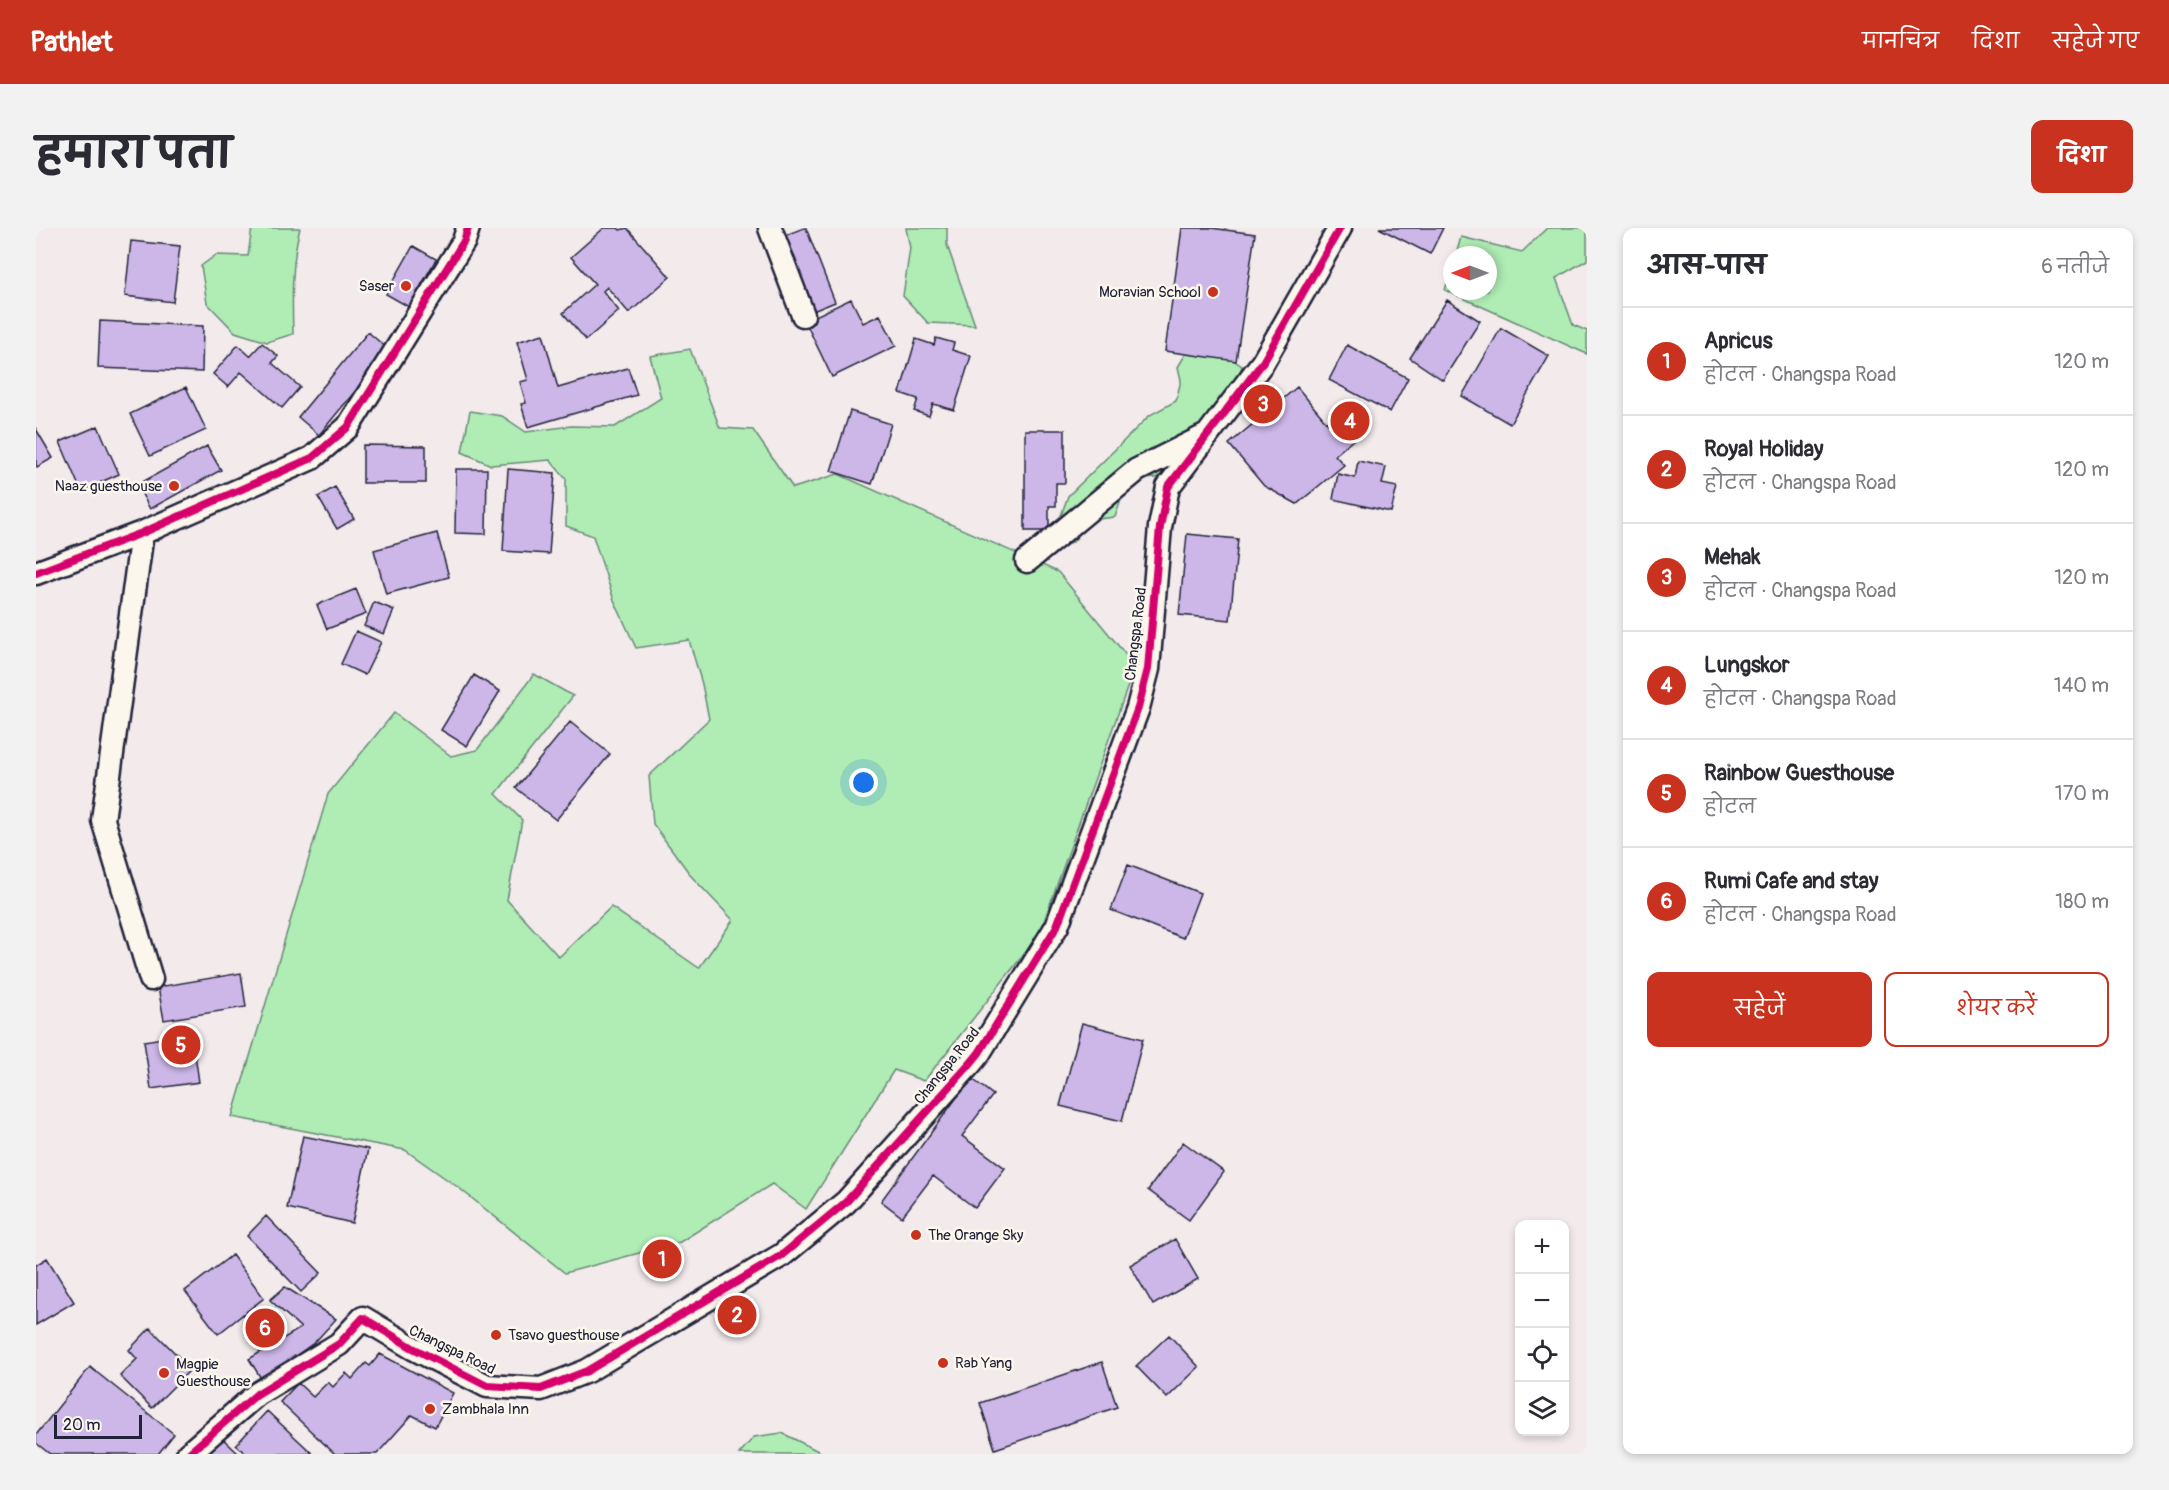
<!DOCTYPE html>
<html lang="hi">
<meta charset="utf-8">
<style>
:root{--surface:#fff;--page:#f2f2f3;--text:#2b2b33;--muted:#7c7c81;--line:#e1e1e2;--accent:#c8321e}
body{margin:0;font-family:Pangolin,"Playpen Sans Deva",sans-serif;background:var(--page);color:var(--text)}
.controls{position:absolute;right:18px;bottom:18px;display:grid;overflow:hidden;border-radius:12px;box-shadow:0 3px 9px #0003}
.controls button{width:54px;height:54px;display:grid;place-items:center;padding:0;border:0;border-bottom:2px solid var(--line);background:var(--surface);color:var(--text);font:30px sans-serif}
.compass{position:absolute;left:1407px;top:18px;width:54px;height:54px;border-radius:50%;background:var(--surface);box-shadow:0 3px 9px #0003;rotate:270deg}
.scale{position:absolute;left:18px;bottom:15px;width:88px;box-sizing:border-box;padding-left:6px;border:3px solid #22223b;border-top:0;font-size:16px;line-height:21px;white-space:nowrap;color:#22223b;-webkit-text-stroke:4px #fbf7ec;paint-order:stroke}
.you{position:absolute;left:828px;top:555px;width:21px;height:21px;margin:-15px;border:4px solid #fff;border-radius:50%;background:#1a73e8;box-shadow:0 0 0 9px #1a73e833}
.badge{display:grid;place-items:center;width:39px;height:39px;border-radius:50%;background:var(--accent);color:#fff;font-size:20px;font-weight:700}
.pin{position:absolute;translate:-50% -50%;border:3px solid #fff;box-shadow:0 2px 6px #0006}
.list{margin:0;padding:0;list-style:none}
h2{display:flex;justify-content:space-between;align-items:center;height:78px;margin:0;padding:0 24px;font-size:26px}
h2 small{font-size:20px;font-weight:400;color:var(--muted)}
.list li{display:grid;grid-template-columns:39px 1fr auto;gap:18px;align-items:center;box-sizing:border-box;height:108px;padding:0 24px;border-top:2px solid var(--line)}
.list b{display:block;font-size:22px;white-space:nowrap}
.list p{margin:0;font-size:20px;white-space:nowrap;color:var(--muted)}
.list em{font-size:20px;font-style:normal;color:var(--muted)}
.actions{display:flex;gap:12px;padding:18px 24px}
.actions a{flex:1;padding:14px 0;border:2px solid var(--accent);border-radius:12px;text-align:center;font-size:21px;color:var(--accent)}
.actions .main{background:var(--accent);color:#fff}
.icon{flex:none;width:33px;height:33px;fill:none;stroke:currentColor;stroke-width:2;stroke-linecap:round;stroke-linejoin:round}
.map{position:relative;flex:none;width:1551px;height:1226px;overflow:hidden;border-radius:12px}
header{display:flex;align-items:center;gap:36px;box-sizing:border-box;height:84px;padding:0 30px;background:var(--accent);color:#fff}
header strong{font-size:28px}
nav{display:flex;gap:33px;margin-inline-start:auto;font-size:21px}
.intro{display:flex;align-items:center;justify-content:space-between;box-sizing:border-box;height:144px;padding:0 36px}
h1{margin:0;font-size:42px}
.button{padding:15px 27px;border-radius:12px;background:var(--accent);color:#fff;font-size:21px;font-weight:700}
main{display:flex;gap:36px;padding:0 36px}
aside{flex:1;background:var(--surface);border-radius:12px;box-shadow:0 3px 9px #0003}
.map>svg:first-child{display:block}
.green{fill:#afedb4;stroke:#688878;stroke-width:1.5}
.building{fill:#ccb7e8;stroke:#22223b;stroke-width:1.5}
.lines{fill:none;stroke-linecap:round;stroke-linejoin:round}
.street-casing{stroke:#22223b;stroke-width:27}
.street{stroke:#fbf7ec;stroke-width:22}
.cycleway-casing{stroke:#fbf7ec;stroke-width:11}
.cycleway{stroke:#d6006c;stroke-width:8}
.poi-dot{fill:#c8321e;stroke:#fbf7ec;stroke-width:2}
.labels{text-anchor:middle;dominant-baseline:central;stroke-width:5;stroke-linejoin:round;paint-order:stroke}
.poi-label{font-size:15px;fill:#22223b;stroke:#fbf7ec;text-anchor:start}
.street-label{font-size:15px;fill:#22223b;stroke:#fbf7ec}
</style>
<header>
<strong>Pathlet</strong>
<nav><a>मानचित्र</a><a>दिशा</a><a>सहेजे गए</a></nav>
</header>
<div class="intro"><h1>हमारा पता</h1><a class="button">दिशा</a></div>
<main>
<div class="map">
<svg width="1551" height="1226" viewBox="0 0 1551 1226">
<rect width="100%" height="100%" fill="#f2eaeb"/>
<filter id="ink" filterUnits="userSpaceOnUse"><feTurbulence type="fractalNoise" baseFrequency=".0167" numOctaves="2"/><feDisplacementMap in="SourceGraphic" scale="12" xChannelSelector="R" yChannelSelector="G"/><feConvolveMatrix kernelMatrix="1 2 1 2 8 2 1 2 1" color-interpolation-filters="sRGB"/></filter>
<g filter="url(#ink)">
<path class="green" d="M 216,0 L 264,0 C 255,35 256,71 257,106 L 231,114 L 199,104 L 171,75 L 165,38 L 180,27 L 212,28 Z
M 870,0 L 911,0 L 911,17 L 939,97 L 892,95 L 867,68 L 874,20 Z
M 1511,0 L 1551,0 L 1551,32 L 1520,50 L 1537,97 L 1551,103 L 1551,126 L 1409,62 L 1416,39 L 1416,63 L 1452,63 L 1452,27 L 1420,27 L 1425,9 L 1486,24 Z
M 1154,119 L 1194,130 L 1206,138 L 1196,169 L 1153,228 L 1120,250 L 1098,252 L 1085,272 L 1079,289 L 1054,292 L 1037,314 L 1027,316 L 1022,296 L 1032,268 L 1114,187 L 1140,173 L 1145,152 L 1142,139 Z
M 654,121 L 684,200 L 717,202 L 757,260 L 802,246 L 1022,344 L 1099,438 L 1003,707 L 888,853 L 858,842 L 770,981 L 736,956 L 644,1014 L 529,1045 L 423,960 L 369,922 L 196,889 L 292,566 L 358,485 L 415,528 L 441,522 L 498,446 L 537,468 L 460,566 L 486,592 L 471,672 L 523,729 L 575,679 L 663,740 L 697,692 L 656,649 L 617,596 L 613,548 L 673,491 L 666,456 L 653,412 L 600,420 L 578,372 L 557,308 L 530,298 L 530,251 L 514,232 L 455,237 L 426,224 L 434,183 L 466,188 L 490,204 L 535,198 L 579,199 L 625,170 L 614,128 Z
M 746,1205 L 788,1226 L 703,1226 L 718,1209 Z"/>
<path class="building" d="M 568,0 L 582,0 L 584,2 L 591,0 L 634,49 L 593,85 L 571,59 L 567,63 L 583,83 L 550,112 L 527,85 L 559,56 L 535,29 Z
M 768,0 L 770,0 L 799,74 L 772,85 L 742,10 Z
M 1146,0 L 1175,0 L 1219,6 L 1200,133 L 1129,123 Z
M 1343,0 L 1407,0 L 1394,26 Z
M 95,13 L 144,18 L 137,74 L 89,68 Z
M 377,18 L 400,31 L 373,79 L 350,66 Z
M 815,71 L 827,95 L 844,87 L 860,118 L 796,149 L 769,93 Z
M 1411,72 L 1444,93 L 1407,152 L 1374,130 Z
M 64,93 L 167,98 L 166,144 L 62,140 Z
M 1465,100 L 1513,128 L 1474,196 L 1426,168 Z
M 332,104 L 353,122 L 283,207 L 262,189 Z
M 507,106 L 522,160 L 592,140 L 601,167 L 492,199 L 485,176 L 490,175 L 484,154 L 492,152 L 481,114 Z
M 900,110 L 918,115 L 916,122 L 935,128 L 918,182 L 897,176 L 893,188 L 878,183 L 882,171 L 864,165 L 880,111 L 898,117 Z
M 226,115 L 242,128 L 236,135 L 264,159 L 246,180 L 205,144 L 192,159 L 177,146 L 202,117 L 214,128 Z
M 1311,117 L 1372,150 L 1354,184 L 1293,152 Z
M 150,159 L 170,202 L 114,228 L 94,186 Z
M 1261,159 L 1292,196 L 1310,181 L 1328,203 L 1299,227 L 1308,237 L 1261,276 L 1228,258 L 1193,216 Z
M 814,183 L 855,196 L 836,256 L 795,243 Z
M 62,198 L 83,246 L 45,263 L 24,214 Z
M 0,201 L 17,230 L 1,239 L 0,237 Z
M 989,202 L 1029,202 L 1029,255 L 1020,255 L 1020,278 L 1013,278 L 1013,303 L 989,303 Z
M 327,217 L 390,218 L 390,255 L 327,255 Z
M 171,218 L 185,242 L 114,281 L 101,257 Z
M 1322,233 L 1350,239 L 1346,256 L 1361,259 L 1355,284 L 1297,271 L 1302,246 L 1319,250 Z
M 420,241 L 451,241 L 450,306 L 419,305 Z
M 472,241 L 519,245 L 513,326 L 467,323 Z
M 299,259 L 318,291 L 301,301 L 282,269 Z
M 401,305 L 413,349 L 350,366 L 338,322 Z
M 1151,306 L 1202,311 L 1194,392 L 1143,387 Z
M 320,361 L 330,386 L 291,401 L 281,377 Z
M 338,374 L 358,382 L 348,406 L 328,398 Z
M 320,403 L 345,414 L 329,447 L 305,436 Z
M 438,447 L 464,463 L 431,518 L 405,502 Z
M 534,494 L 574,526 L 520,592 L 480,560 Z
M 1092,637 L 1164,665 L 1147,710 L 1075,682 Z
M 205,745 L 210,779 L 128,792 L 122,759 Z
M 1046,795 L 1107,811 L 1086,893 L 1024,878 Z
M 156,805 L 163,854 L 115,861 L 108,813 Z
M 935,850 L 957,867 L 926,908 L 969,940 L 939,980 L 897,948 L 866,989 L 845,973 Z
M 267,908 L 332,921 L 316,995 L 251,980 Z
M 1147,914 L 1188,944 L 1153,992 L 1112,962 Z
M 230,988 L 285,1045 L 265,1064 L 211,1008 Z
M 1139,1011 L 1162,1051 L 1117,1077 L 1094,1037 Z
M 196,1027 L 228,1070 L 182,1106 L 149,1063 Z
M 11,1030 L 38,1074 L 0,1097 L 0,1037 Z
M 249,1059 L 300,1091 L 279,1114 L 226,1152 L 213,1131 L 265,1100 L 234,1072 Z
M 114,1100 L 155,1141 L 116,1180 L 84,1148 L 101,1131 L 93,1122 Z
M 1133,1107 L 1163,1139 L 1131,1170 L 1100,1138 Z
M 344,1126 L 417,1165 L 399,1199 L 376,1187 L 341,1226 L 299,1226 L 244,1174 L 262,1155 L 277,1169 L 292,1154 L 297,1159 L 310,1145 L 316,1151 L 330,1135 L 334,1138 Z
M 1066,1134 L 1081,1179 L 959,1221 L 944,1175 Z
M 54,1139 L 138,1206 L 122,1226 L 14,1226 L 0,1215 L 0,1207 Z
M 231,1183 L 277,1226 L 210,1226 L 200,1217 Z
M 185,1209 L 203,1226 L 170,1226 Z"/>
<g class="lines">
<defs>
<path id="street" d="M 734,0 L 767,87
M 106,305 L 67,592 L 115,751
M 991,333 L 1101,242 L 1169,208
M 0,345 L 106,305 L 276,230 L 312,199 L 428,13 L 432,0
M 152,1226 L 221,1166 L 303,1116 L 327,1090 L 377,1120 L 451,1158 L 505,1161 L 551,1143 L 746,1027 L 810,974 L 934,836 L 943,825 L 1021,698 L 1102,480 L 1112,441 L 1124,299 L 1132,259 L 1227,134 L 1304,0"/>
</defs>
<use href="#street" class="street-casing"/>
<use href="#street" class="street"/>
<defs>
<path id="cycleway" d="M 0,345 L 106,305 L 276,230 L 312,199 L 428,13 L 432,0
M 152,1226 L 221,1166 L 303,1116 L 327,1090 L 377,1120 L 451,1158 L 505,1161 L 551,1143 L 746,1027 L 810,974 L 934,836 L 943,825 L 1021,698 L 1102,480 L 1112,441 L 1124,299 L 1132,259 L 1227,134 L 1304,0"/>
</defs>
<use href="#cycleway" class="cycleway-casing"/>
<use href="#cycleway" class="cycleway"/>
</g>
</g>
<g class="poi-dot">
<circle cx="370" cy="58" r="6"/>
<circle cx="1177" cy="64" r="6"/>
<circle cx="138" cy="258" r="6"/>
<circle cx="880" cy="1007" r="6"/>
<circle cx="460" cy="1107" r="6"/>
<circle cx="907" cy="1135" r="6"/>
<circle cx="128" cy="1145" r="6"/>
<circle cx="394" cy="1181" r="6"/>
</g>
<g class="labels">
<g class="poi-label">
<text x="358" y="58" text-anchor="end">Saser</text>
<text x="1165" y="64" text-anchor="end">Moravian School</text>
<text x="126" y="258" text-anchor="end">Naaz guesthouse</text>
<text x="892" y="1007">The Orange Sky</text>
<text x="472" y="1107">Tsavo guesthouse</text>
<text x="919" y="1135">Rab Yang</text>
<text x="140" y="1136">Magpie<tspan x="140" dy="17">Guesthouse</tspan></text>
<text x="406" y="1181">Zambhala Inn</text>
</g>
<g class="street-label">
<text transform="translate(1100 406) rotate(-83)">Changspa Road</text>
<text transform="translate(911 838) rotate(-51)">Changspa Road</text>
<text transform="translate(416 1122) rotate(26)">Changspa Road</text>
</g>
</g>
</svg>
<div class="controls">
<button>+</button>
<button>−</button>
<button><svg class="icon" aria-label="locate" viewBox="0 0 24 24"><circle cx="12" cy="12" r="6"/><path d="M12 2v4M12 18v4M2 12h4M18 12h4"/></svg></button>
<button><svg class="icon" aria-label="layers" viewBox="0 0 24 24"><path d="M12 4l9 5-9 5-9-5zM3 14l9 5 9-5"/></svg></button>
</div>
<svg class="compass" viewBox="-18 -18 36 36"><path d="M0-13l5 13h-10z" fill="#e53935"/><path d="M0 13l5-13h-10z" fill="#7c7c81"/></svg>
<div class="scale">20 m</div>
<div class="you"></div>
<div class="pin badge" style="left:626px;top:1031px">1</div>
<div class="pin badge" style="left:701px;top:1087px">2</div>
<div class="pin badge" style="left:1227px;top:176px">3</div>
<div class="pin badge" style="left:1314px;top:193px">4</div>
<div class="pin badge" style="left:145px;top:817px">5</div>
<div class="pin badge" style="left:229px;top:1100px">6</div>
</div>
<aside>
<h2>आस-पास<small>6 नतीजे</small></h2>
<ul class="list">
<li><span class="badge">1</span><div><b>Apricus</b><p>होटल · Changspa Road</p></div><em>120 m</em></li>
<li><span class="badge">2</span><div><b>Royal Holiday</b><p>होटल · Changspa Road</p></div><em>120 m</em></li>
<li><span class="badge">3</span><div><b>Mehak</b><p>होटल · Changspa Road</p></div><em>120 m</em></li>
<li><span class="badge">4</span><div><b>Lungskor</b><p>होटल · Changspa Road</p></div><em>140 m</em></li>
<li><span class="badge">5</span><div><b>Rainbow Guesthouse</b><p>होटल</p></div><em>170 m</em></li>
<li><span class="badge">6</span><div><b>Rumi Cafe and stay</b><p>होटल · Changspa Road</p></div><em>180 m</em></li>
</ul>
<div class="actions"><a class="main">सहेजें</a><a>शेयर करें</a></div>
</aside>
</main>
